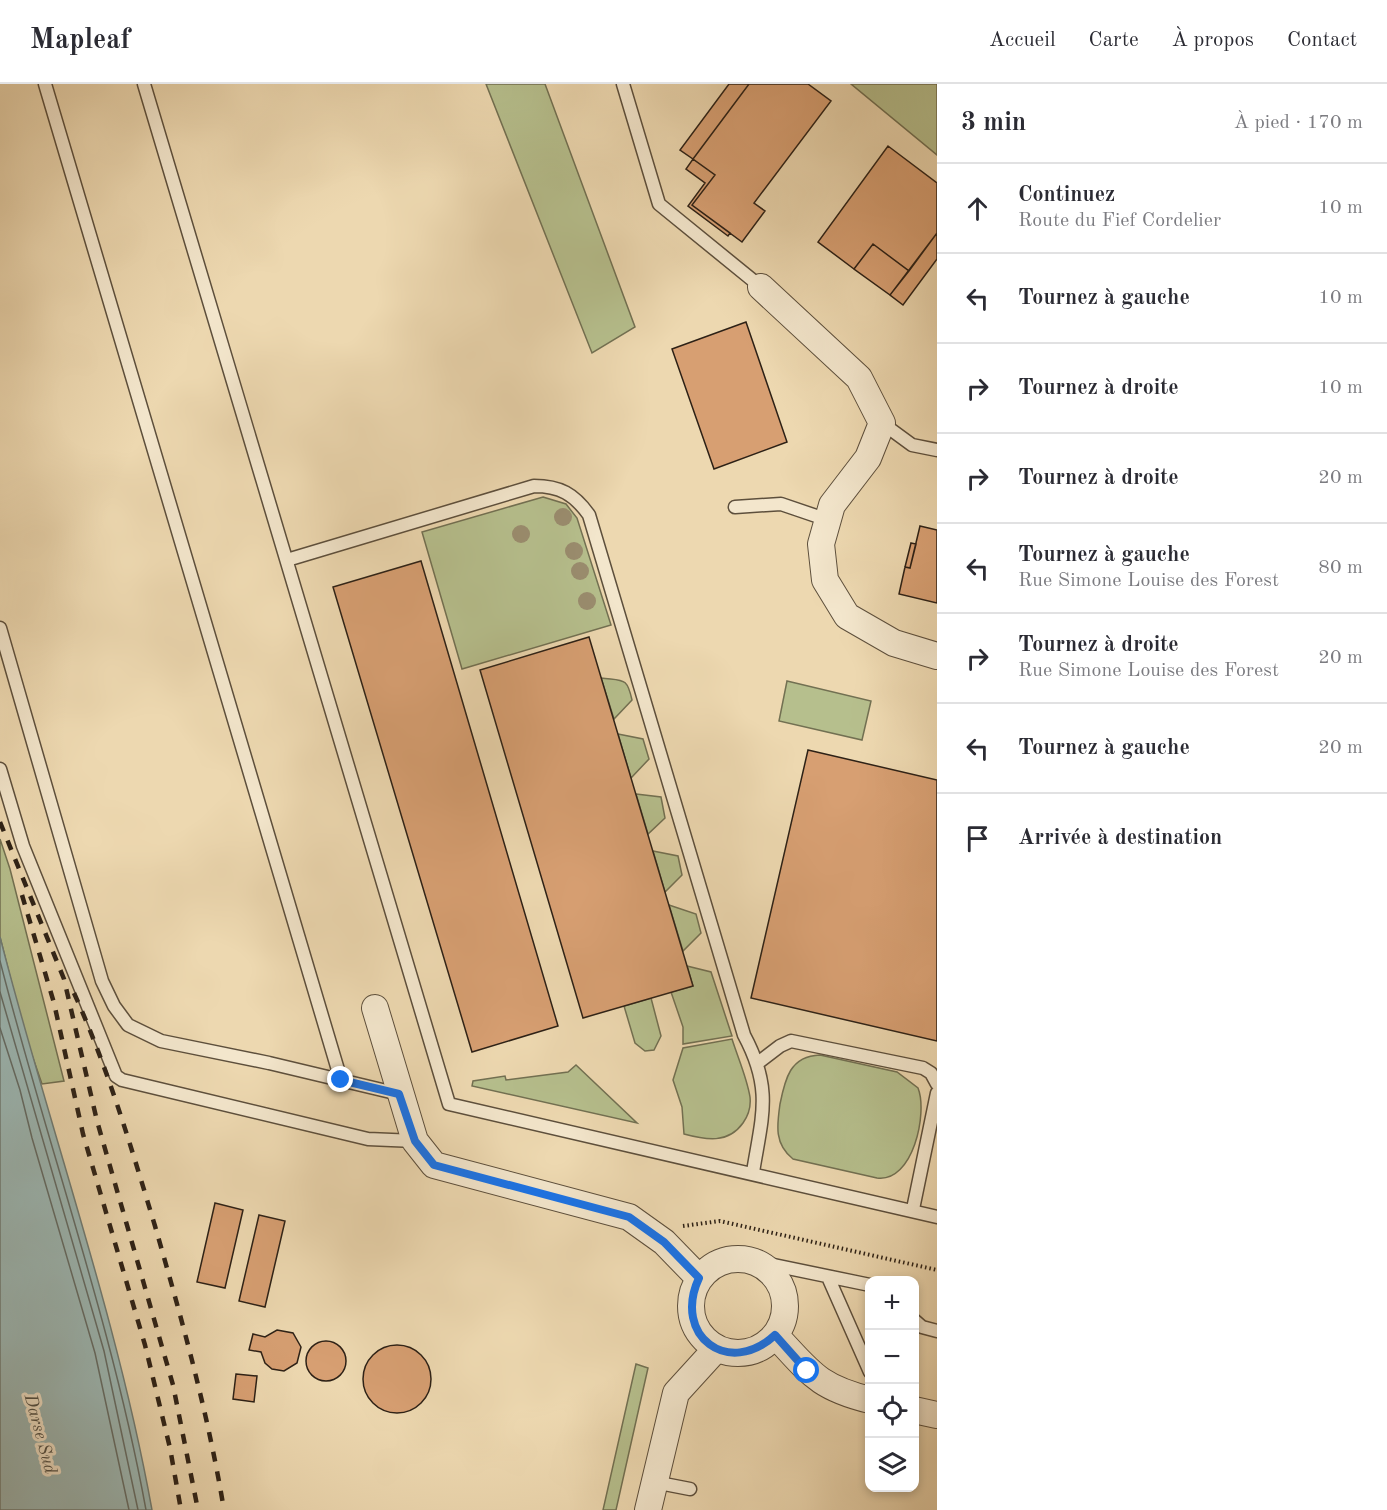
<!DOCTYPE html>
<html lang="fr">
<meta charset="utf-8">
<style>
:root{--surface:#fff;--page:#f2f2f3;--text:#2b2b33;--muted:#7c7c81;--line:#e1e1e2}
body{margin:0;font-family:"Old Standard TT",serif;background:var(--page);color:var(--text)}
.controls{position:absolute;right:18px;bottom:18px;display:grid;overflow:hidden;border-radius:12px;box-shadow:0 3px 9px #0003}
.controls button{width:54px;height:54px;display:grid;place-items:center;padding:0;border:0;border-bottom:2px solid var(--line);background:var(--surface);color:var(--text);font:30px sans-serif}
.stop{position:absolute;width:18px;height:18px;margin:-14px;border:4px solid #1a73e8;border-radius:50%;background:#fff}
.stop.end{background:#1a73e8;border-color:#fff;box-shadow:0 2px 6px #0008}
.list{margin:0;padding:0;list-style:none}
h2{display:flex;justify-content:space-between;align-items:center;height:78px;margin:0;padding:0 24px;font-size:26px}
h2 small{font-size:20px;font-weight:400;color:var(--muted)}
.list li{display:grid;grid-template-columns:39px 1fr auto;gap:18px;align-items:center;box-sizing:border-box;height:90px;padding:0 24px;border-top:2px solid var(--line)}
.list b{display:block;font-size:22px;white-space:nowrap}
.list p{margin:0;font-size:20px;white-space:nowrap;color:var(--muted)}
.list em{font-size:20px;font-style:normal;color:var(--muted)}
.icon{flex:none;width:33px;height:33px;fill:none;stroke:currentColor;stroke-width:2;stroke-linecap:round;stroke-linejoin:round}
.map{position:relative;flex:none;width:937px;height:1426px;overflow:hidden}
header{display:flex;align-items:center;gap:36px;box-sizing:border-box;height:84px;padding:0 30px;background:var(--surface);border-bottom:2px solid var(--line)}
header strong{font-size:28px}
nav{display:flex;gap:33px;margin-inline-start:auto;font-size:21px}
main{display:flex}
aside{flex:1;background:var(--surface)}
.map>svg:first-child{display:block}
.green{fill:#b6bf8d;stroke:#727052;stroke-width:1.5}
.water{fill:#9cb8b5;stroke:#707c75;stroke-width:1.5}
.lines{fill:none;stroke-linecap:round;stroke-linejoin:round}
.shore{stroke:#646c66;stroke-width:1.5}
.building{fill:#d79f72;stroke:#2d2116;stroke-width:1.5}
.lane-casing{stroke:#5d4f3c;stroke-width:15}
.street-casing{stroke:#5d4f3c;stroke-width:28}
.path{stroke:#2d2116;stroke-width:4;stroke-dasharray:1.5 3;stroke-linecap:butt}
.lane{stroke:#f3e6cc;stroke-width:12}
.street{stroke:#f3e6cc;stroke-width:26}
.rail{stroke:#2d2116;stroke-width:4.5;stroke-dasharray:10 10;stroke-linecap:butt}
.tree{fill:#9a8d6f}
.route{stroke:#1a73e8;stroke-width:8}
.labels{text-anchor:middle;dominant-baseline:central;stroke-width:6;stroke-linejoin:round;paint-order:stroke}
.water-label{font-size:18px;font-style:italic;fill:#4e4e46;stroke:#f3e6cc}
</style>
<header>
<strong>Mapleaf</strong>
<nav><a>Accueil</a><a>Carte</a><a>À propos</a><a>Contact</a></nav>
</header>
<main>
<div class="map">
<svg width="937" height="1426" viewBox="0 0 937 1426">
<rect width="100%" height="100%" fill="#edd8b0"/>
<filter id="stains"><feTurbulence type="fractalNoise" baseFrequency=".00333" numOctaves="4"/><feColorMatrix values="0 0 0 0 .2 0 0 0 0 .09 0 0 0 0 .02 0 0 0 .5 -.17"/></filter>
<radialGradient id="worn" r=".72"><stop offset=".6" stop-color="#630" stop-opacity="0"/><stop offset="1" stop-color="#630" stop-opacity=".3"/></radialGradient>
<path class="green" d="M 486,0 L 545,0 L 635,243 L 592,269 Z
M 851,0 L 937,0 L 937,71 Z
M 543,413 L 566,420 L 577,434 L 611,541 L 462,585 L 422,448 Z
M 601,594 C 624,597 627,593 632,616 L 614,635 Z
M 787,597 L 871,617 L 862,656 L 779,637 Z
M 618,650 L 643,655 L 649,675 L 631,694 Z
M 636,710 L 661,713 L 665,734 L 648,750 Z
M 0,755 L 10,785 L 64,997 L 42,1000 L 24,948 L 0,853 Z
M 653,767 L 678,772 L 682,791 L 665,808 Z
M 669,821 L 696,830 L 701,849 L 683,867 Z
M 687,882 L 711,888 L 732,952 L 683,960 L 683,943 L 671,908 L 693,902 Z
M 651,914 L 661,952 L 654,966 L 645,967 L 635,959 L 624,922 Z
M 732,955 C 738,974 747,994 750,1013 C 751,1022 748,1032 743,1039 C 728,1060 706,1056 684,1050 L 682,1023 L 673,996 L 683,964 Z
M 820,971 L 897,988 L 918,1004 C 928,1029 913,1099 877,1094 L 793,1075 C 774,1060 777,1041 780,1020 C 785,995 790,972 820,971 Z
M 576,981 L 637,1039 L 472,1002 L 473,997 L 505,992 L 506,996 L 568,988 Z
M 636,1280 L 648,1284 L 616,1426 L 603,1426 Z"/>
<path class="water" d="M 0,853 C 49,1044 117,1231 152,1426 L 0,1426 Z"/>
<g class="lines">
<path class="shore" d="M 0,877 C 47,1061 112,1239 146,1426
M 0,908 L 104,1267 L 138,1426
M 0,944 L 20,1006 L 32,1054 L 95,1269 L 129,1426"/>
</g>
<path class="building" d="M 729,0 L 749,0 L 693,75 L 680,66 Z
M 749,0 L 808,0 L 831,17 L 754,119 L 765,127 L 742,158 L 692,121 L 715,91 L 693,75 Z
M 888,62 L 937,99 L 937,149 L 909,187 L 873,160 L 854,185 L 818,158 Z
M 693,75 L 715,91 L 692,121 L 730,149 L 728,152 L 688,122 L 705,99 L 686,85 Z
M 937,149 L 937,175 L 903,221 L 890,211 Z
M 873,160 L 909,187 L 890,211 L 854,185 Z
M 746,238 L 787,358 L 714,385 L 672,265 Z
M 920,442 L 937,446 L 937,519 L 899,510 L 905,483 L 910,484 Z
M 911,459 L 916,460 L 910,484 L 905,483 Z
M 421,477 L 558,942 L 472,968 L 333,503 Z
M 589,553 L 693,902 L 583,934 L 480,586 Z
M 808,666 L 937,696 L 937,957 L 751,914 Z
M 215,1119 L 243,1126 L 225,1204 L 197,1198 Z
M 259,1131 L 285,1137 L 265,1223 L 239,1217 Z
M 277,1246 L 293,1249 L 301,1263 L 297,1279 L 284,1287 L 272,1285 L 265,1279 L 261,1268 L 249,1266 L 253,1250 L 265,1253 Z
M306 1277a20 20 0 1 1 40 0a20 20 0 1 1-40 0Z
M363 1295a34 34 0 1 1 68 0a34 34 0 1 1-68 0Z
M 236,1290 L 257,1292 L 254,1318 L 233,1315 Z"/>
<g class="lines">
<defs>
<path id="lane" d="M 45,0 L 341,996
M 144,0 L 449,1020 L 937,1133
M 623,0 L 659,120 L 761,203
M 882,339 L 912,361 L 937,366
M 735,423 L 781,420 L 828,436
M 287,476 L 534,402 C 560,402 574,410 589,431 L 744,951 C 773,1005 762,1032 753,1088
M 0,544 L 102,897 L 114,922 L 128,941 L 161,957 L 269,979 L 399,1010
M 0,685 L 23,762 L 116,992 L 122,996 L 368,1055 L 415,1057
M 759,978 L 780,962 L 791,957 L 923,984 L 931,989 L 937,1000
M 913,1125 L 937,1009
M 754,1177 L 870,1201
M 828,1193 L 870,1288
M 914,1236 L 922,1243 L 937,1247
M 654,1398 L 690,1405"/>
<path id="street" d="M 761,203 L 859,294 L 882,339 L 868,374 L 832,421 L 821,460 L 825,496 L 847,532 L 894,559 L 937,572
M 375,924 L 415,1057 L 434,1081 L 629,1133 L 664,1158 L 699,1194
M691 1222a47 47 0 1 1 94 0a47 47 0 1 1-94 0Z
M 775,1251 C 810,1288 817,1303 870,1316
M 914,1326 L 937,1331
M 648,1426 L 676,1309 L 717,1264"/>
</defs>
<use href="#lane" class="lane-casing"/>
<use href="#street" class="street-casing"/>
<path class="path" d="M 683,1142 L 720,1137 L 937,1186"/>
<use href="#lane" class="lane"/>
<use href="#street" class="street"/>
<path class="rail" d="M 0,738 L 64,895 L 97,1037 L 173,1301 L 198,1426
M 22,811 L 54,919 L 83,1050 L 145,1261 L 170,1364 L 181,1426
M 74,909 C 108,984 131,1063 155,1142 C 182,1236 208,1329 224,1426"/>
</g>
<g class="tree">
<circle cx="563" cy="433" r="9"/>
<circle cx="521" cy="450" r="9"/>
<circle cx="574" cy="467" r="9"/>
<circle cx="580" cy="487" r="9"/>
<circle cx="587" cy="517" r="9"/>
</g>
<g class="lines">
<path class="route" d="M 341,996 L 399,1010 L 415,1057 L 434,1081 L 629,1133 L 664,1158 L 699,1194 C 672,1252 729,1294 775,1251 L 807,1287"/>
</g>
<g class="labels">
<g class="water-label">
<text transform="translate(40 1350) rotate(75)">Darse Sud</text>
</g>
</g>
<rect width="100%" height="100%" filter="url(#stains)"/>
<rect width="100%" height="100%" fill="url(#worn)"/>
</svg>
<div class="controls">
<button>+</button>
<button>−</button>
<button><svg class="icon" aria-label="locate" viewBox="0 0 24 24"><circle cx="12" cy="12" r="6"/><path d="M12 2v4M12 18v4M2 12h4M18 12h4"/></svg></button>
<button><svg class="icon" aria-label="layers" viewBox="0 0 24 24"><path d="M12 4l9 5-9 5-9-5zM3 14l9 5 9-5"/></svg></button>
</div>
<div class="stop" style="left:807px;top:1287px"></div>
<div class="stop end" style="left:341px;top:996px"></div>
</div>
<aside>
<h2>3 min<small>À pied · 170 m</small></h2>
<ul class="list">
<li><svg class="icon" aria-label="ahead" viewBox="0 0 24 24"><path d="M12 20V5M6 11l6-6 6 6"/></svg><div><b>Continuez</b><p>Route du Fief Cordelier</p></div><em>10 m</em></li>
<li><svg class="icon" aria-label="left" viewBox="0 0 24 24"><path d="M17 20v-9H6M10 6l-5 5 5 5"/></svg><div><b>Tournez à gauche</b></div><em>10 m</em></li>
<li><svg class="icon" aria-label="right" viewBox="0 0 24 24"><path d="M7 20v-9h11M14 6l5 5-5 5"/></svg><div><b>Tournez à droite</b></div><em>10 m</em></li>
<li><svg class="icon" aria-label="right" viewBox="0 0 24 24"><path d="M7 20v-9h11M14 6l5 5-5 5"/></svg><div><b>Tournez à droite</b></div><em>20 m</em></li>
<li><svg class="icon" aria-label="left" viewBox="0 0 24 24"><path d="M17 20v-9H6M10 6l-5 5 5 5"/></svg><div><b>Tournez à gauche</b><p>Rue Simone Louise des Forest</p></div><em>80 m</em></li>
<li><svg class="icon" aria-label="right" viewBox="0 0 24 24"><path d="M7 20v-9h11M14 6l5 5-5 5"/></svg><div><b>Tournez à droite</b><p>Rue Simone Louise des Forest</p></div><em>20 m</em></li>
<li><svg class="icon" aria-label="left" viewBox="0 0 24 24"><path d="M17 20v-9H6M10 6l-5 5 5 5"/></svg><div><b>Tournez à gauche</b></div><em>20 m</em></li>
<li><svg class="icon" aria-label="arrive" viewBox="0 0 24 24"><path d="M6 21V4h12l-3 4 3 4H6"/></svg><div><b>Arrivée à destination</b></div></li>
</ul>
</aside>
</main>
